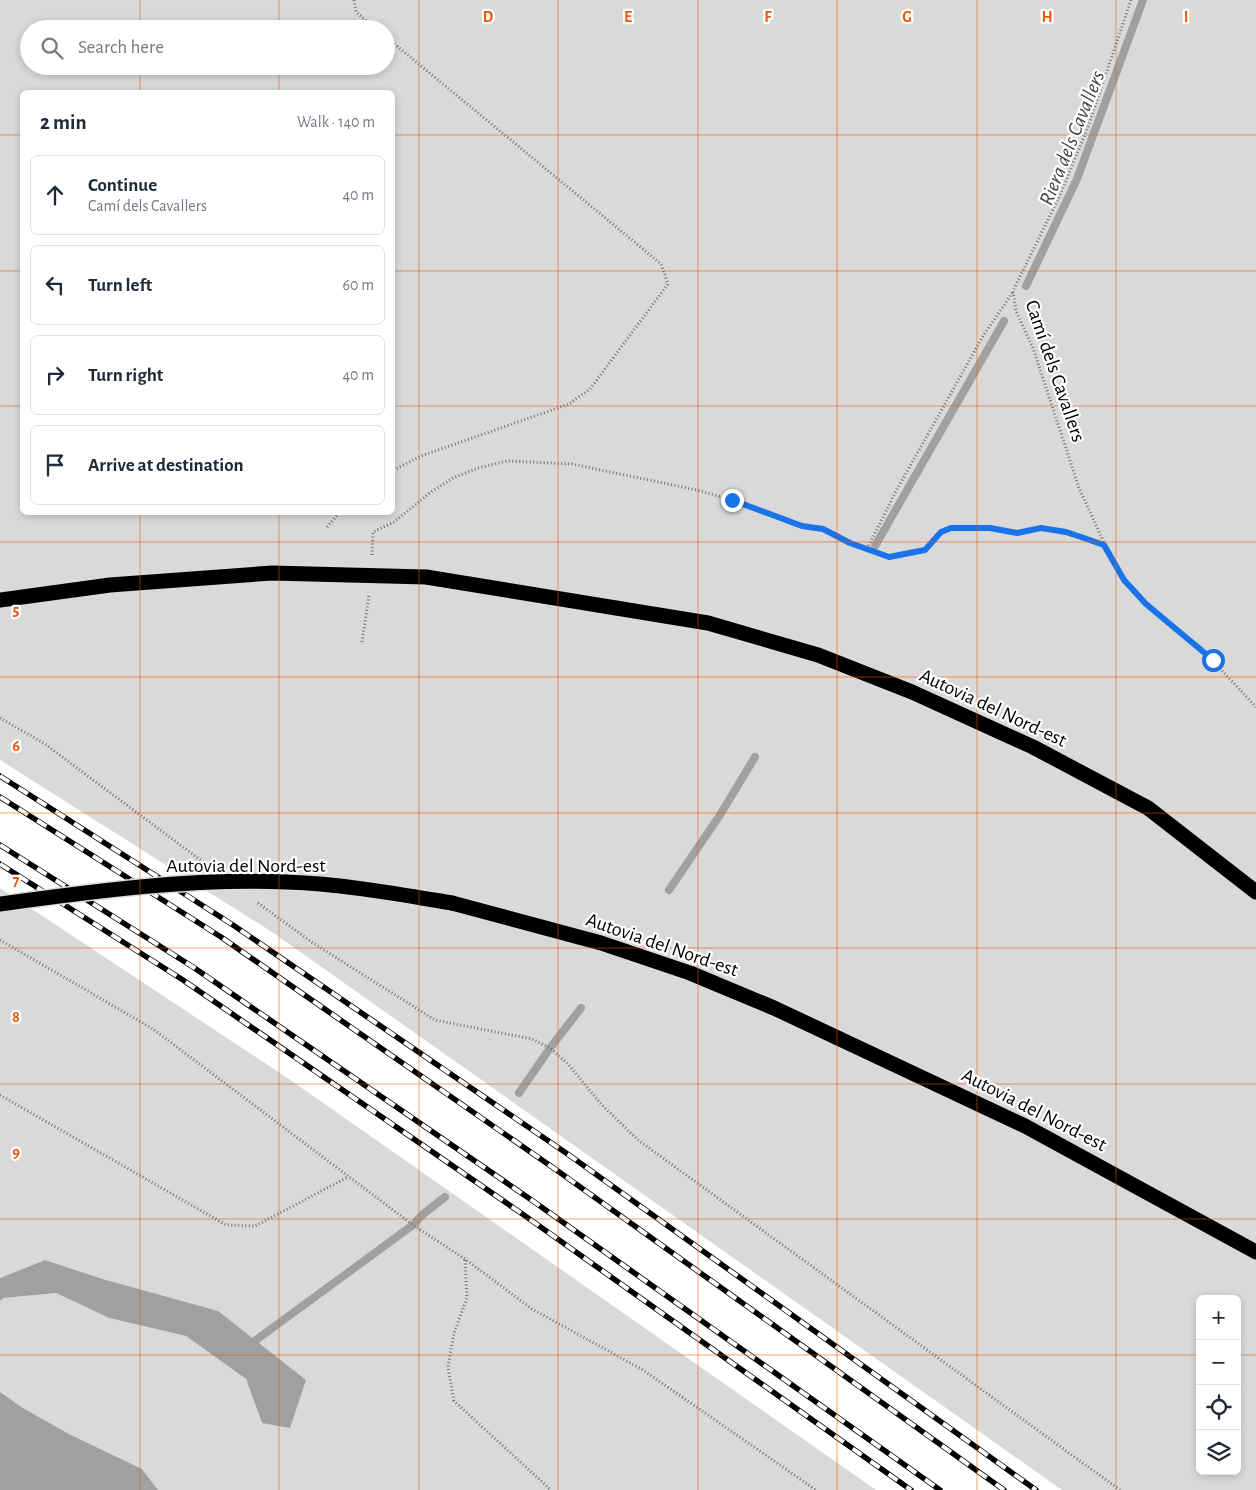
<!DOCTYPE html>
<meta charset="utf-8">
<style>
:root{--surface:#fff;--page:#f6f6f7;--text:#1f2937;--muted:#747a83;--line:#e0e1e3}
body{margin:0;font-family:"Alegreya Sans",sans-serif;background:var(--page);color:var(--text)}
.controls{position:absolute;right:15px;bottom:15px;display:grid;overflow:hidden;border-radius:8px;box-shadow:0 2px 8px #0003}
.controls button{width:45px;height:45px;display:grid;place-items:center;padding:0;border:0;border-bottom:1px solid var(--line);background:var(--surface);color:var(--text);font:25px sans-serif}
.stop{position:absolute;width:15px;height:15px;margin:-11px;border:4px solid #1a73e8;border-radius:50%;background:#fff}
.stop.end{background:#1a73e8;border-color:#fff;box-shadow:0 1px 5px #0008}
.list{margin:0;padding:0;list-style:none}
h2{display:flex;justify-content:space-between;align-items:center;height:65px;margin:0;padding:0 20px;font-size:21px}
h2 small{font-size:16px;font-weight:400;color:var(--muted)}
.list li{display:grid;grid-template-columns:32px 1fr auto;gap:15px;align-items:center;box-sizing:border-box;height:80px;margin:0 10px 10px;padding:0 10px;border:1px solid var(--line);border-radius:8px}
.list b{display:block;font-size:19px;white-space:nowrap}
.list p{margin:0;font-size:16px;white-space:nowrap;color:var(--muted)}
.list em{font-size:16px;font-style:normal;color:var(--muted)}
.icon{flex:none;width:28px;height:28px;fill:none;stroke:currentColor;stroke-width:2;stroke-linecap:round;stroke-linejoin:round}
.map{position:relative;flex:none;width:1256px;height:1490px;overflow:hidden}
.search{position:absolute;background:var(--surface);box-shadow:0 2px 8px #0003;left:20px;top:20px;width:375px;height:55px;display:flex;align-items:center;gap:12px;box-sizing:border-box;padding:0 18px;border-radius:28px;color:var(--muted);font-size:19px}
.panel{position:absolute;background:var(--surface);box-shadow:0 2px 8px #0003;left:20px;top:90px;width:375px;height:425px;border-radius:8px}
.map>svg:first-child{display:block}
.green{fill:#d9d9d9;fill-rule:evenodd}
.water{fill:#a0a0a0}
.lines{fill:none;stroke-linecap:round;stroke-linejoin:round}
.stream{stroke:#a0a0a0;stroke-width:8}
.motorway-casing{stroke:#dbdbdb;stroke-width:18}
.path{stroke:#747474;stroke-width:3;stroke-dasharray:1 2.5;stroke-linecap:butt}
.motorway{stroke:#000;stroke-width:15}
.rail-casing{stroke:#000;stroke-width:5.5}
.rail{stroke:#fff;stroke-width:4;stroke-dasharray:11;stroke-linecap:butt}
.motorway-bridge-casing{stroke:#dbdbdb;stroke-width:18;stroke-linecap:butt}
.motorway-bridge{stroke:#000;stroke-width:15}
.route{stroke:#1a73e8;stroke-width:6}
.grid{fill:none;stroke:#e8590c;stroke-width:1;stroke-opacity:0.55}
.labels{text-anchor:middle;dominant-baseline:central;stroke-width:4.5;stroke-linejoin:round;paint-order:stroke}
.street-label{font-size:20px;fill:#000;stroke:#fff}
.water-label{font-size:21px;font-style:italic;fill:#414141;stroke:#fff}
.grid-label{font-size:16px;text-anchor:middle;font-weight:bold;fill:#e8590c;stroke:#fff;stroke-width:4.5;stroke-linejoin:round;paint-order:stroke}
</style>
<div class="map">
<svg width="1256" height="1490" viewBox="0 0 1256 1490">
<rect width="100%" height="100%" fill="#fff"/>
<path class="green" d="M 0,0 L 1256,0 L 1256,1490 L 1062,1490 L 272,932 L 0,760 ZM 29,29 L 386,29 L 386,66 L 29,66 ZM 22,92 L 392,92 L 392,512 L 22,512 ZM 1200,1299 L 1237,1299 L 1237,1471 L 1200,1471 Z
M 0,888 L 289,1079 L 876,1490 L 158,1490 L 142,1469 L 69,1434 L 23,1408 L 0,1392 L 0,1301 L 4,1298 L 56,1293 L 109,1318 L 186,1336 L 246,1379 L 262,1423 L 306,1380 L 106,1280 L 45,1260 L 0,1278 Z"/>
<path class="water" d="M 45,1260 L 106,1280 L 218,1311 L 306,1380 L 290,1428 L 262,1423 L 246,1379 L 186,1336 L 109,1318 L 56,1293 L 4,1298 L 0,1301 L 0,1278 Z
M 0,1392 L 23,1408 L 69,1434 L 142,1469 L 158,1490 L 0,1490 Z"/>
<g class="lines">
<path class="stream" d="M 1026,286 L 1077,179 L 1143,0
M 875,546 L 1004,321
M 669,890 L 720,815 L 755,757
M 519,1093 L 550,1048 L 581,1008
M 256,1340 L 413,1225 L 422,1215 L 445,1197"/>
<defs>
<path id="motorway" d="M 426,577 L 708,623 L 818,655 L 912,692 L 1033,747 L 1148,808 L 1256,892
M 452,903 L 601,943 L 690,973 L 774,1008 L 1025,1126 L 1256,1252"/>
</defs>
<use href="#motorway" class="motorway-casing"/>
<path class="path" d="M 354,0 L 356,12 L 376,29
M 1131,0 L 1088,127 L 1060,195 L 1013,291 L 1016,311 L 1033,348 L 1079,488 L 1112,560 L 1124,581 L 1146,604 L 1201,648 L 1256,707
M 386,37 L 661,264 L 668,284 L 590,389 L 569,404 L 421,456 L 392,471
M 327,527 L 340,512
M 867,549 L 895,493 L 983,336 L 1013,292
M 372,555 L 373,532 L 394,522 L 431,492 L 453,478 L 478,468 L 507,461 L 572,464 L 697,490 L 732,500 L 802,526 L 823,529 L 850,543 L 889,557 L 925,550 L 941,532 L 951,528 L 973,527 L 1017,533 L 1041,528 L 1066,532 L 1104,545
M 362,642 L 369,596
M 0,718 L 45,744 L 203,862
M 258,903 L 313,943 L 435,1020 L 532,1039 L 550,1048 L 568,1064 L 601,1104 L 638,1140 L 1120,1490
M 0,940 L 153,1029 L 413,1225 L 465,1259 L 532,1309 L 643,1370 L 816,1490
M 0,1095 L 226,1225 L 255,1226 L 348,1177
M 465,1260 L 467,1298 L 454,1333 L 448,1367 L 454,1401 L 551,1490"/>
<use href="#motorway" class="motorway"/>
<defs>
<path id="rail" d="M 0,776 L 233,925 L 569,1155 L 1036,1490
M 0,797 L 221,937 L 555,1169 L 1004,1490
M 0,845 L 193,967 L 533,1201 L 940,1490
M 0,864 L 183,980 L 521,1213 L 911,1490"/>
</defs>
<use href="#rail" class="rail-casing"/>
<use href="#rail" class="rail"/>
<defs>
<path id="motorway-bridge" d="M 0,600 L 110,585 L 272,573 L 426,577
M 0,904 C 95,891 191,878 287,882 C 343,884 398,894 452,903"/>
</defs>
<use href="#motorway-bridge" class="motorway-bridge-casing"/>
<use href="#motorway-bridge" class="motorway-bridge"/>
</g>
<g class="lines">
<path class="route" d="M 732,500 L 802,526 L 823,529 L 850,543 L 889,557 L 925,550 L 941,532 L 951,528 L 990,528 L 1017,533 L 1041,528 L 1066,532 L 1084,538 L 1104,545 L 1124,580 L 1146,604 L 1213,660"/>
</g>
<path class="grid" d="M 140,0 L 140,29M 279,0 L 279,29M 419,0 L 419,1490M 558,0 L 558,1490M 698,0 L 698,1490M 837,0 L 837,1490M 977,0 L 977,1490M 1116,0 L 1116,1490M 140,66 L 140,92M 279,66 L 279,92M 0,135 L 22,135M 392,135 L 1256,135M 0,271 L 22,271M 392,271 L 1256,271M 0,406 L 22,406M 392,406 L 1256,406M 140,512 L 140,1490M 279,512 L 279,1490M 0,542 L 1256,542M 0,677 L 1256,677M 0,813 L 1256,813M 0,948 L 1256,948M 0,1084 L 1256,1084M 0,1219 L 1256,1219M 0,1355 L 1200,1355M 1237,1355 L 1256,1355"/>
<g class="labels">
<g class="street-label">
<text transform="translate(1055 371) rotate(71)">Camí dels Cavallers</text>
<text transform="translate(993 708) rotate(25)">Autovia del Nord-est</text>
<text x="246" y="866">Autovia del Nord-est</text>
<text transform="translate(662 945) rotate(19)">Autovia del Nord-est</text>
<text transform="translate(1034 1110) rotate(27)">Autovia del Nord-est</text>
</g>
<g class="water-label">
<text transform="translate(1072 138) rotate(-68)">Riera dels Cavallers</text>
</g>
</g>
<g class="grid-label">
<text x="488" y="22">D</text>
<text x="628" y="22">E</text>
<text x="768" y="22">F</text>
<text x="907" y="22">G</text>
<text x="1047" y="22">H</text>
<text x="1186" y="22">I</text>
<text x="16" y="615">5</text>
<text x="16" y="751">6</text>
<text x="16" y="886">7</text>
<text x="16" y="1022">8</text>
<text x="16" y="1157">9</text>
</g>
</svg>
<div class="controls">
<button>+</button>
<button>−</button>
<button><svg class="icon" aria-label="locate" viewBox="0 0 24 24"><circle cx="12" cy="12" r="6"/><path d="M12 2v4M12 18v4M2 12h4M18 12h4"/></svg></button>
<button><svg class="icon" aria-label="layers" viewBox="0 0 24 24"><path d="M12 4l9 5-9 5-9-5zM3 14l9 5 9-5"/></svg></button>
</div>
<div class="stop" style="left:1213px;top:660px"></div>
<div class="stop end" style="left:732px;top:500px"></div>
<div class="search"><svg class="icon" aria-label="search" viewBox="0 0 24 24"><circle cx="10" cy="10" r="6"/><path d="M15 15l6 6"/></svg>Search here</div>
<section class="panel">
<h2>2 min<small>Walk · 140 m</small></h2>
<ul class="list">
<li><svg class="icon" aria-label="ahead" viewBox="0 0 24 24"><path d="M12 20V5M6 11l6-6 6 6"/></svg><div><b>Continue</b><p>Camí dels Cavallers</p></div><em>40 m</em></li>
<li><svg class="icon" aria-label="left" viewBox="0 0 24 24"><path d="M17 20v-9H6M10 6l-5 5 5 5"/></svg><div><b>Turn left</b></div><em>60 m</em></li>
<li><svg class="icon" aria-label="right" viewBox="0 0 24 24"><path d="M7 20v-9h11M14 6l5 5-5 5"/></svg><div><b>Turn right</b></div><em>40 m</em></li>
<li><svg class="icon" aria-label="arrive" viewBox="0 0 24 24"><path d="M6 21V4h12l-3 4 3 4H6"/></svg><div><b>Arrive at destination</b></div></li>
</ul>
</section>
</div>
